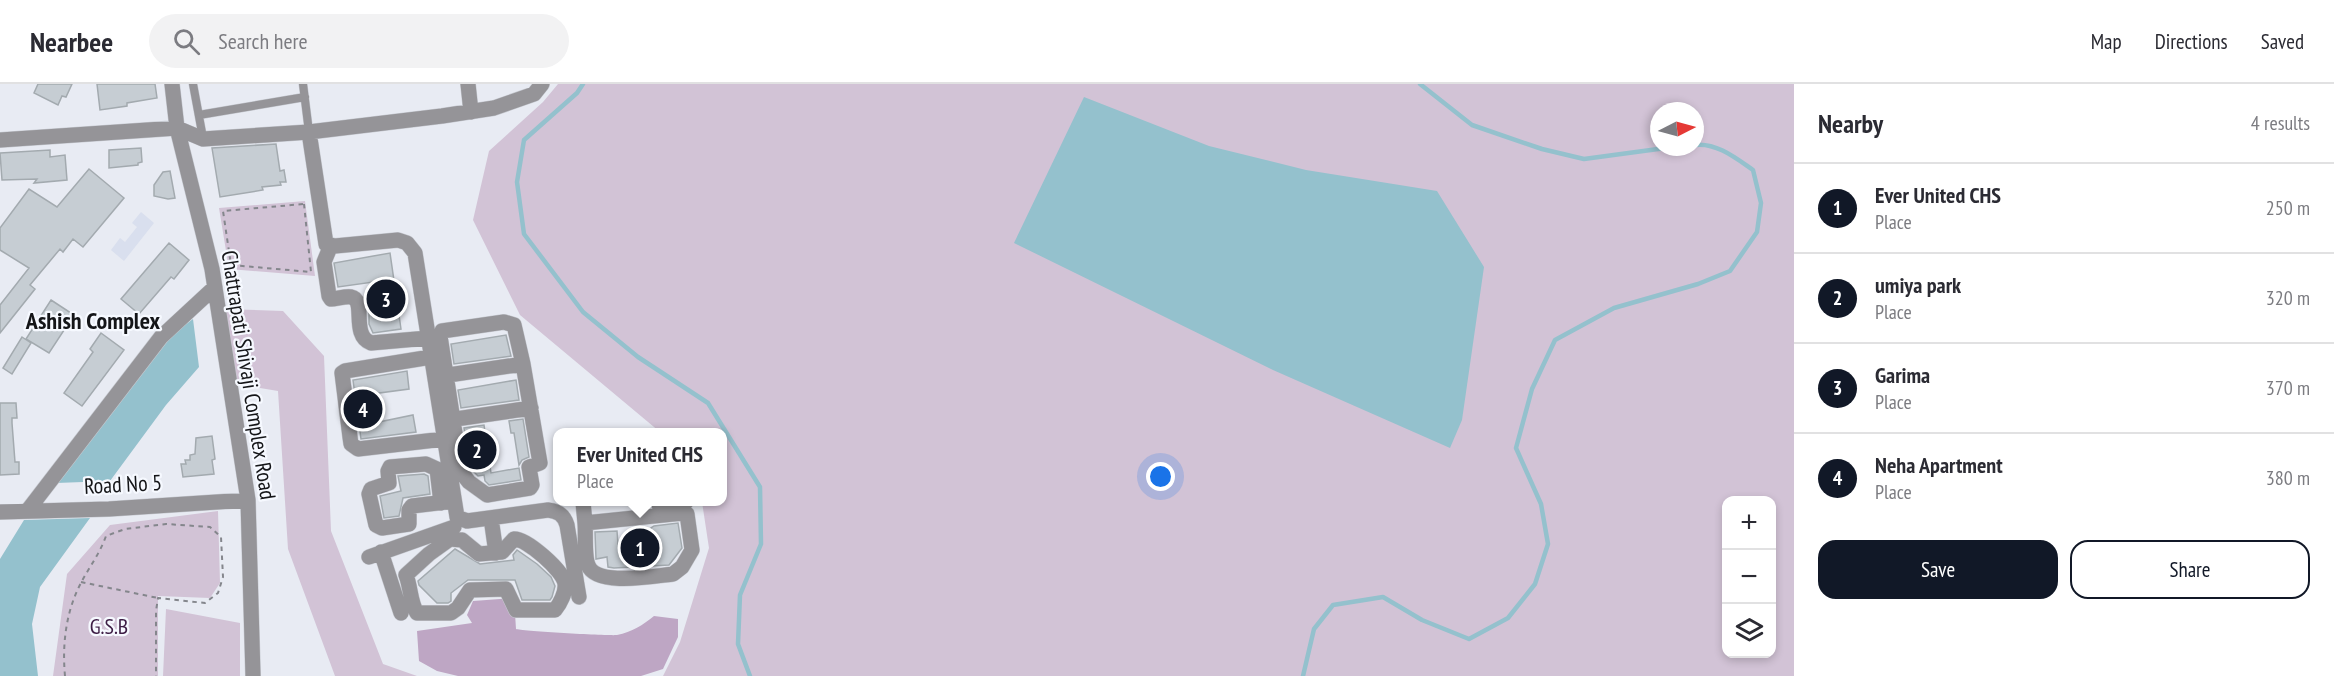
<!DOCTYPE html>
<meta charset="utf-8">
<style>
:root{--surface:#fff;--page:#f2f2f3;--text:#2b2b33;--muted:#7c7c81;--line:#e1e1e2;--accent:#111827}
body{margin:0;font-family:"PT Sans Narrow",sans-serif;background:var(--page);color:var(--text)}
.controls{position:absolute;right:18px;bottom:18px;display:grid;overflow:hidden;border-radius:12px;box-shadow:0 3px 9px #0003}
.controls button{width:54px;height:54px;display:grid;place-items:center;padding:0;border:0;border-bottom:2px solid var(--line);background:var(--surface);color:var(--text);font:30px sans-serif}
.compass{position:absolute;left:1650px;top:18px;width:54px;height:54px;border-radius:50%;background:var(--surface);box-shadow:0 3px 9px #0003;rotate:84deg}
.you{position:absolute;left:1161px;top:393px;width:21px;height:21px;margin:-15px;border:4px solid #fff;border-radius:50%;background:#1a73e8;box-shadow:0 0 0 9px #1a73e833}
.badge{display:grid;place-items:center;width:39px;height:39px;border-radius:50%;background:var(--accent);color:#fff;font-size:20px;font-weight:700}
.pin{position:absolute;translate:-50% -50%;border:3px solid #fff;box-shadow:0 2px 6px #0006}
.popup{position:absolute;left:553px;top:344px;width:174px;height:78px;box-sizing:border-box;display:grid;place-content:center;border-radius:12px;background:var(--surface);filter:drop-shadow(0 2px 4px #0005);font-size:20px;white-space:nowrap;color:var(--muted)}
.popup b{font-size:22px;color:var(--text)}
.popup::after{content:'';position:absolute;left:50%;top:100%;margin-left:-12px;border:12px solid transparent;border-top-color:var(--surface)}
.list{margin:0;padding:0;list-style:none}
h2{display:flex;justify-content:space-between;align-items:center;height:78px;margin:0;padding:0 24px;font-size:26px}
h2 small{font-size:20px;font-weight:400;color:var(--muted)}
.list li{display:grid;grid-template-columns:39px 1fr auto;gap:18px;align-items:center;box-sizing:border-box;height:90px;padding:0 24px;border-top:2px solid var(--line)}
.list b{display:block;font-size:22px;white-space:nowrap}
.list p{margin:0;font-size:20px;white-space:nowrap;color:var(--muted)}
.list em{font-size:20px;font-style:normal;color:var(--muted)}
.actions{display:flex;gap:12px;padding:18px 24px}
.actions a{flex:1;padding:14px 0;border:2px solid var(--accent);border-radius:18px;text-align:center;font-size:21px;color:var(--accent)}
.actions .main{background:var(--accent);color:#fff}
.icon{flex:none;width:33px;height:33px;fill:none;stroke:currentColor;stroke-width:2;stroke-linecap:round;stroke-linejoin:round}
.map{position:relative;flex:none;width:1794px;height:592px;overflow:hidden}
header{display:flex;align-items:center;gap:36px;box-sizing:border-box;height:84px;padding:0 30px;background:var(--surface);border-bottom:2px solid var(--line)}
header strong{font-size:28px}
nav{display:flex;gap:33px;margin-inline-start:auto;font-size:21px}
.search{width:420px;height:54px;background:var(--page);display:flex;align-items:center;gap:15px;box-sizing:border-box;padding:0 21px;border-radius:33px;color:var(--muted);font-size:22px}
main{display:flex}
aside{flex:1;background:var(--surface)}
.map>svg:first-child{display:block}
.built{fill:#d9dfee}
.green{fill:#d2c3d6;fill-rule:evenodd}
.forest{fill:#bea6c4}
.water{fill:#94c1cd}
.lines{fill:none;stroke-linecap:round;stroke-linejoin:round}
.stream{stroke:#94c1cd;stroke-width:4.5}
.building{fill:#c6cdd3;stroke:#a3aaaf;stroke-width:1.5}
.service-casing{stroke:#c6c9d0;stroke-width:9}
.minor-casing{stroke:#c6c9d0;stroke-width:16}
.path{stroke:#84868c;stroke-width:2;stroke-dasharray:4.5 4.5;stroke-linecap:butt}
.service{stroke:#959498;stroke-width:8}
.minor{stroke:#959498;stroke-width:15}
.labels{text-anchor:middle;dominant-baseline:central;stroke-width:4.5;stroke-linejoin:round;paint-order:stroke}
.street-label{font-size:22px;fill:#141518;stroke:#f6f9ff}
.park-label{font-size:22px;fill:#3d1d45;stroke:#f6f9ff}
.neighbourhood-label{font-size:24px;font-weight:bold;fill:#141518;stroke:#f6f9ff}
</style>
<header>
<strong>Nearbee</strong>
<div class="search"><svg class="icon" aria-label="search" viewBox="0 0 24 24"><circle cx="10" cy="10" r="6"/><path d="M15 15l6 6"/></svg>Search here</div>
<nav><a>Map</a><a>Directions</a><a>Saved</a></nav>
</header>
<main>
<div class="map">
<svg width="1794" height="592" viewBox="0 0 1794 592">
<rect width="100%" height="100%" fill="#e8ebf3"/>
<path class="built" d="M 141,128 L 154,139 L 124,177 L 111,166 L 120,154 L 125,158 L 137,143 L 132,139 Z"/>
<path class="green" d="M 558,0 L 1794,0 L 1794,592 L 663,592 L 680,558 L 709,464 L 702,418 L 722,418 L 722,348 L 660,348 L 520,231 L 473,136 L 489,67 L 543,18 ZM 1659,27 L 1695,27 L 1695,63 L 1659,63 ZM 1726,416 L 1772,416 L 1772,570 L 1726,570 Z
M 305,117 L 315,192 L 229,185 L 219,124 Z
M 225,225 L 283,227 L 324,272 L 331,447 L 383,580 L 417,592 L 335,592 L 288,465 L 278,307 L 237,300 Z
M 218,427 L 220,499 L 210,514 L 158,512 L 158,592 L 53,592 L 67,490 L 110,441 Z
M 166,525 L 240,539 L 240,592 L 163,592 Z"/>
<path class="forest" d="M 514,514 L 516,545 C 521,547 611,552 617,551 C 632,548 643,541 654,532 L 678,535 L 678,553 L 663,585 L 641,592 L 458,592 L 437,587 L 419,577 L 417,547 L 472,539 L 467,531 L 473,517 Z"/>
<path class="water" d="M 1084,13 L 1209,62 L 1306,86 L 1437,107 L 1484,183 L 1462,336 L 1450,364 L 1273,286 L 1014,159 Z
M 193,235 L 199,283 L 166,321 L 110,397 L 56,399 L 163,257 Z
M 90,434 L 40,503 L 32,540 L 38,592 L 0,592 L 0,475 L 24,436 Z"/>
<g class="lines">
<path class="stream" d="M 583,0 L 577,9 L 524,56 L 517,98 L 524,150 L 583,228 L 638,273 L 708,319 L 760,403 L 761,460 L 740,511 L 738,560 L 750,592
M 1420,0 L 1472,41 L 1542,65 L 1584,75 L 1673,63
M 1303,592 L 1314,545 L 1333,521 L 1383,513 L 1422,536 L 1469,555 L 1508,534 L 1535,500 L 1548,460 L 1541,420 L 1516,364 L 1532,305 L 1555,256 L 1614,224 L 1698,200 L 1730,187 L 1757,148 L 1761,119 L 1753,86 C 1737,75 1716,58 1695,61"/>
</g>
<path class="building" d="M 38,0 L 72,0 L 66,13 L 62,12 L 58,21 L 34,9 Z
M 97,0 L 155,0 L 157,14 L 127,19 L 127,22 L 100,26 Z
M 276,60 L 280,87 L 284,86 L 286,98 L 280,98 L 281,101 L 262,103 L 263,106 L 220,113 L 212,64 Z
M 141,64 L 142,78 L 138,79 L 138,81 L 109,84 L 109,66 Z
M 50,66 L 50,73 L 65,71 L 67,96 L 34,99 L 37,95 L 2,96 L 0,69 Z
M 89,85 L 124,114 L 83,163 L 73,155 L 63,168 L 60,165 L 30,201 L 35,205 L 0,249 L 0,221 L 29,184 L 0,166 L 0,144 L 29,105 L 57,123 Z
M 170,87 L 175,114 L 168,115 L 154,112 L 154,101 L 163,88 Z
M 169,159 L 189,176 L 174,195 L 171,193 L 139,230 L 121,215 Z
M 390,169 L 401,245 L 373,249 L 369,240 L 369,228 L 377,227 L 373,198 L 338,203 L 334,179 Z
M 51,216 L 74,231 L 49,269 L 26,255 Z
M 101,249 L 124,266 L 82,322 L 64,309 L 93,268 L 90,265 Z
M 506,251 L 511,272 L 454,280 L 451,260 Z
M 22,253 L 31,259 L 12,290 L 3,284 Z
M 407,287 L 409,305 L 372,310 L 374,339 L 413,331 L 416,348 L 361,355 L 353,296 Z
M 516,296 L 519,316 L 461,324 L 458,306 Z
M 0,319 L 16,319 L 17,334 L 12,334 L 12,339 L 15,378 L 19,378 L 19,390 L 0,391 Z
M 523,335 L 529,373 L 522,376 L 519,381 L 514,349 L 511,349 L 509,337 Z
M 484,341 L 491,389 L 519,384 L 521,396 L 489,401 L 485,397 L 484,391 L 478,392 L 470,384 L 464,344 Z
M 212,352 L 215,375 L 212,376 L 214,390 L 183,393 L 181,380 L 186,380 L 185,376 L 190,376 L 190,371 L 195,370 L 196,354 Z
M 424,390 L 428,392 L 430,410 L 403,414 L 399,432 L 384,434 L 380,412 L 401,407 L 398,392 Z
M 678,439 L 682,464 L 669,481 L 614,484 L 608,483 L 607,473 L 596,475 L 595,448 L 617,447 L 618,460 L 652,456 L 651,444 L 654,442 Z
M 455,465 L 480,480 L 514,476 L 513,471 L 517,466 L 537,480 L 551,493 L 555,502 L 552,513 L 550,516 L 522,516 L 515,496 L 468,496 L 451,509 L 451,517 L 448,519 L 437,519 L 419,501 L 418,497 Z"/>
<g class="lines">
<defs>
<path id="service" d="M 193,0 L 203,54
M 303,0 L 309,48
M 199,31 L 305,13"/>
<path id="minor" d="M 172,0 L 177,44 L 212,185 L 248,416 L 253,592
M 468,0 L 471,28
M 309,48 L 326,160 L 335,162 L 398,156 L 407,159 L 415,169 L 457,433 L 467,437 L 548,426 C 558,427 564,431 567,441 L 579,513
M 0,56 L 177,44 L 203,55 L 309,48 L 442,32 L 494,24 L 534,10 L 542,0
M 331,161 L 324,178 L 329,212 L 331,215 C 337,215 345,212 351,213 C 367,216 350,251 371,259 L 428,254
M 504,238 L 514,241 L 523,280 L 540,379 L 529,383 L 532,401 L 530,404 L 487,411 L 469,398 L 461,388 L 440,252 L 442,247 Z
M 431,273 L 345,287 L 342,289 L 350,353 L 351,360 L 358,365 L 444,355
M 435,293 L 523,280
M 442,337 L 531,324
M 583,418 L 585,439 L 683,429 L 687,430 L 692,466 L 682,483 L 673,490 C 654,492 596,503 588,481 C 584,472 586,449 585,439
M 441,419 L 437,385 L 426,380 L 390,383 L 388,387 L 389,399 L 371,405 L 369,410 L 376,441 L 382,444 L 409,440 L 409,426 L 412,422 L 454,417
M 659,421 L 686,418
M 28,426 L 161,253 L 215,203
M 0,428 L 109,425 L 248,416
M 491,434 L 496,469
M 450,455 L 462,456 L 479,470 L 502,468 L 514,455 C 526,454 564,487 565,500 C 566,508 560,520 555,526 L 516,526 L 506,505 L 470,506 L 458,524 L 451,529 L 417,529 C 410,518 411,504 406,491 L 429,470 Z
M 381,468 L 401,529
M 369,473 L 454,443"/>
</defs>
<use href="#service" class="service-casing"/>
<use href="#minor" class="minor-casing"/>
<path class="path" d="M 304,120 L 311,188 L 231,181 L 223,127 Z
M 81,498 L 158,514
M 65,592 C 62,560 66,526 82,497 C 90,482 100,469 106,452 L 125,445 L 166,440 L 210,443 L 221,453 L 223,493 L 218,509 L 205,519 L 158,514 L 156,527 L 156,592"/>
<use href="#service" class="service"/>
<use href="#minor" class="minor"/>
</g>
<g class="labels">
<g class="street-label">
<text transform="translate(249 291) rotate(81)">Chattrapati Shivaji Complex Road</text>
<text transform="translate(123 400) rotate(-3)">Road No 5</text>
</g>
<g class="park-label">
<text x="109" y="542">G.S.B</text>
</g>
<g class="neighbourhood-label">
<text x="93" y="236">Ashish Complex</text>
</g>
</g>
</svg>
<div class="controls">
<button>+</button>
<button>−</button>
<button><svg class="icon" aria-label="layers" viewBox="0 0 24 24"><path d="M12 4l9 5-9 5-9-5zM3 14l9 5 9-5"/></svg></button>
</div>
<svg class="compass" viewBox="-18 -18 36 36"><path d="M0-13l5 13h-10z" fill="#e53935"/><path d="M0 13l5-13h-10z" fill="#7c7c81"/></svg>
<div class="you"></div>
<div class="pin badge" style="left:640px;top:464px">1</div>
<div class="popup"><b>Ever United CHS</b>Place</div>
<div class="pin badge" style="left:477px;top:366px">2</div>
<div class="pin badge" style="left:386px;top:215px">3</div>
<div class="pin badge" style="left:363px;top:325px">4</div>
</div>
<aside>
<h2>Nearby<small>4 results</small></h2>
<ul class="list">
<li><span class="badge">1</span><div><b>Ever United CHS</b><p>Place</p></div><em>250 m</em></li>
<li><span class="badge">2</span><div><b>umiya park</b><p>Place</p></div><em>320 m</em></li>
<li><span class="badge">3</span><div><b>Garima</b><p>Place</p></div><em>370 m</em></li>
<li><span class="badge">4</span><div><b>Neha Apartment</b><p>Place</p></div><em>380 m</em></li>
</ul>
<div class="actions"><a class="main">Save</a><a>Share</a></div>
</aside>
</main>
